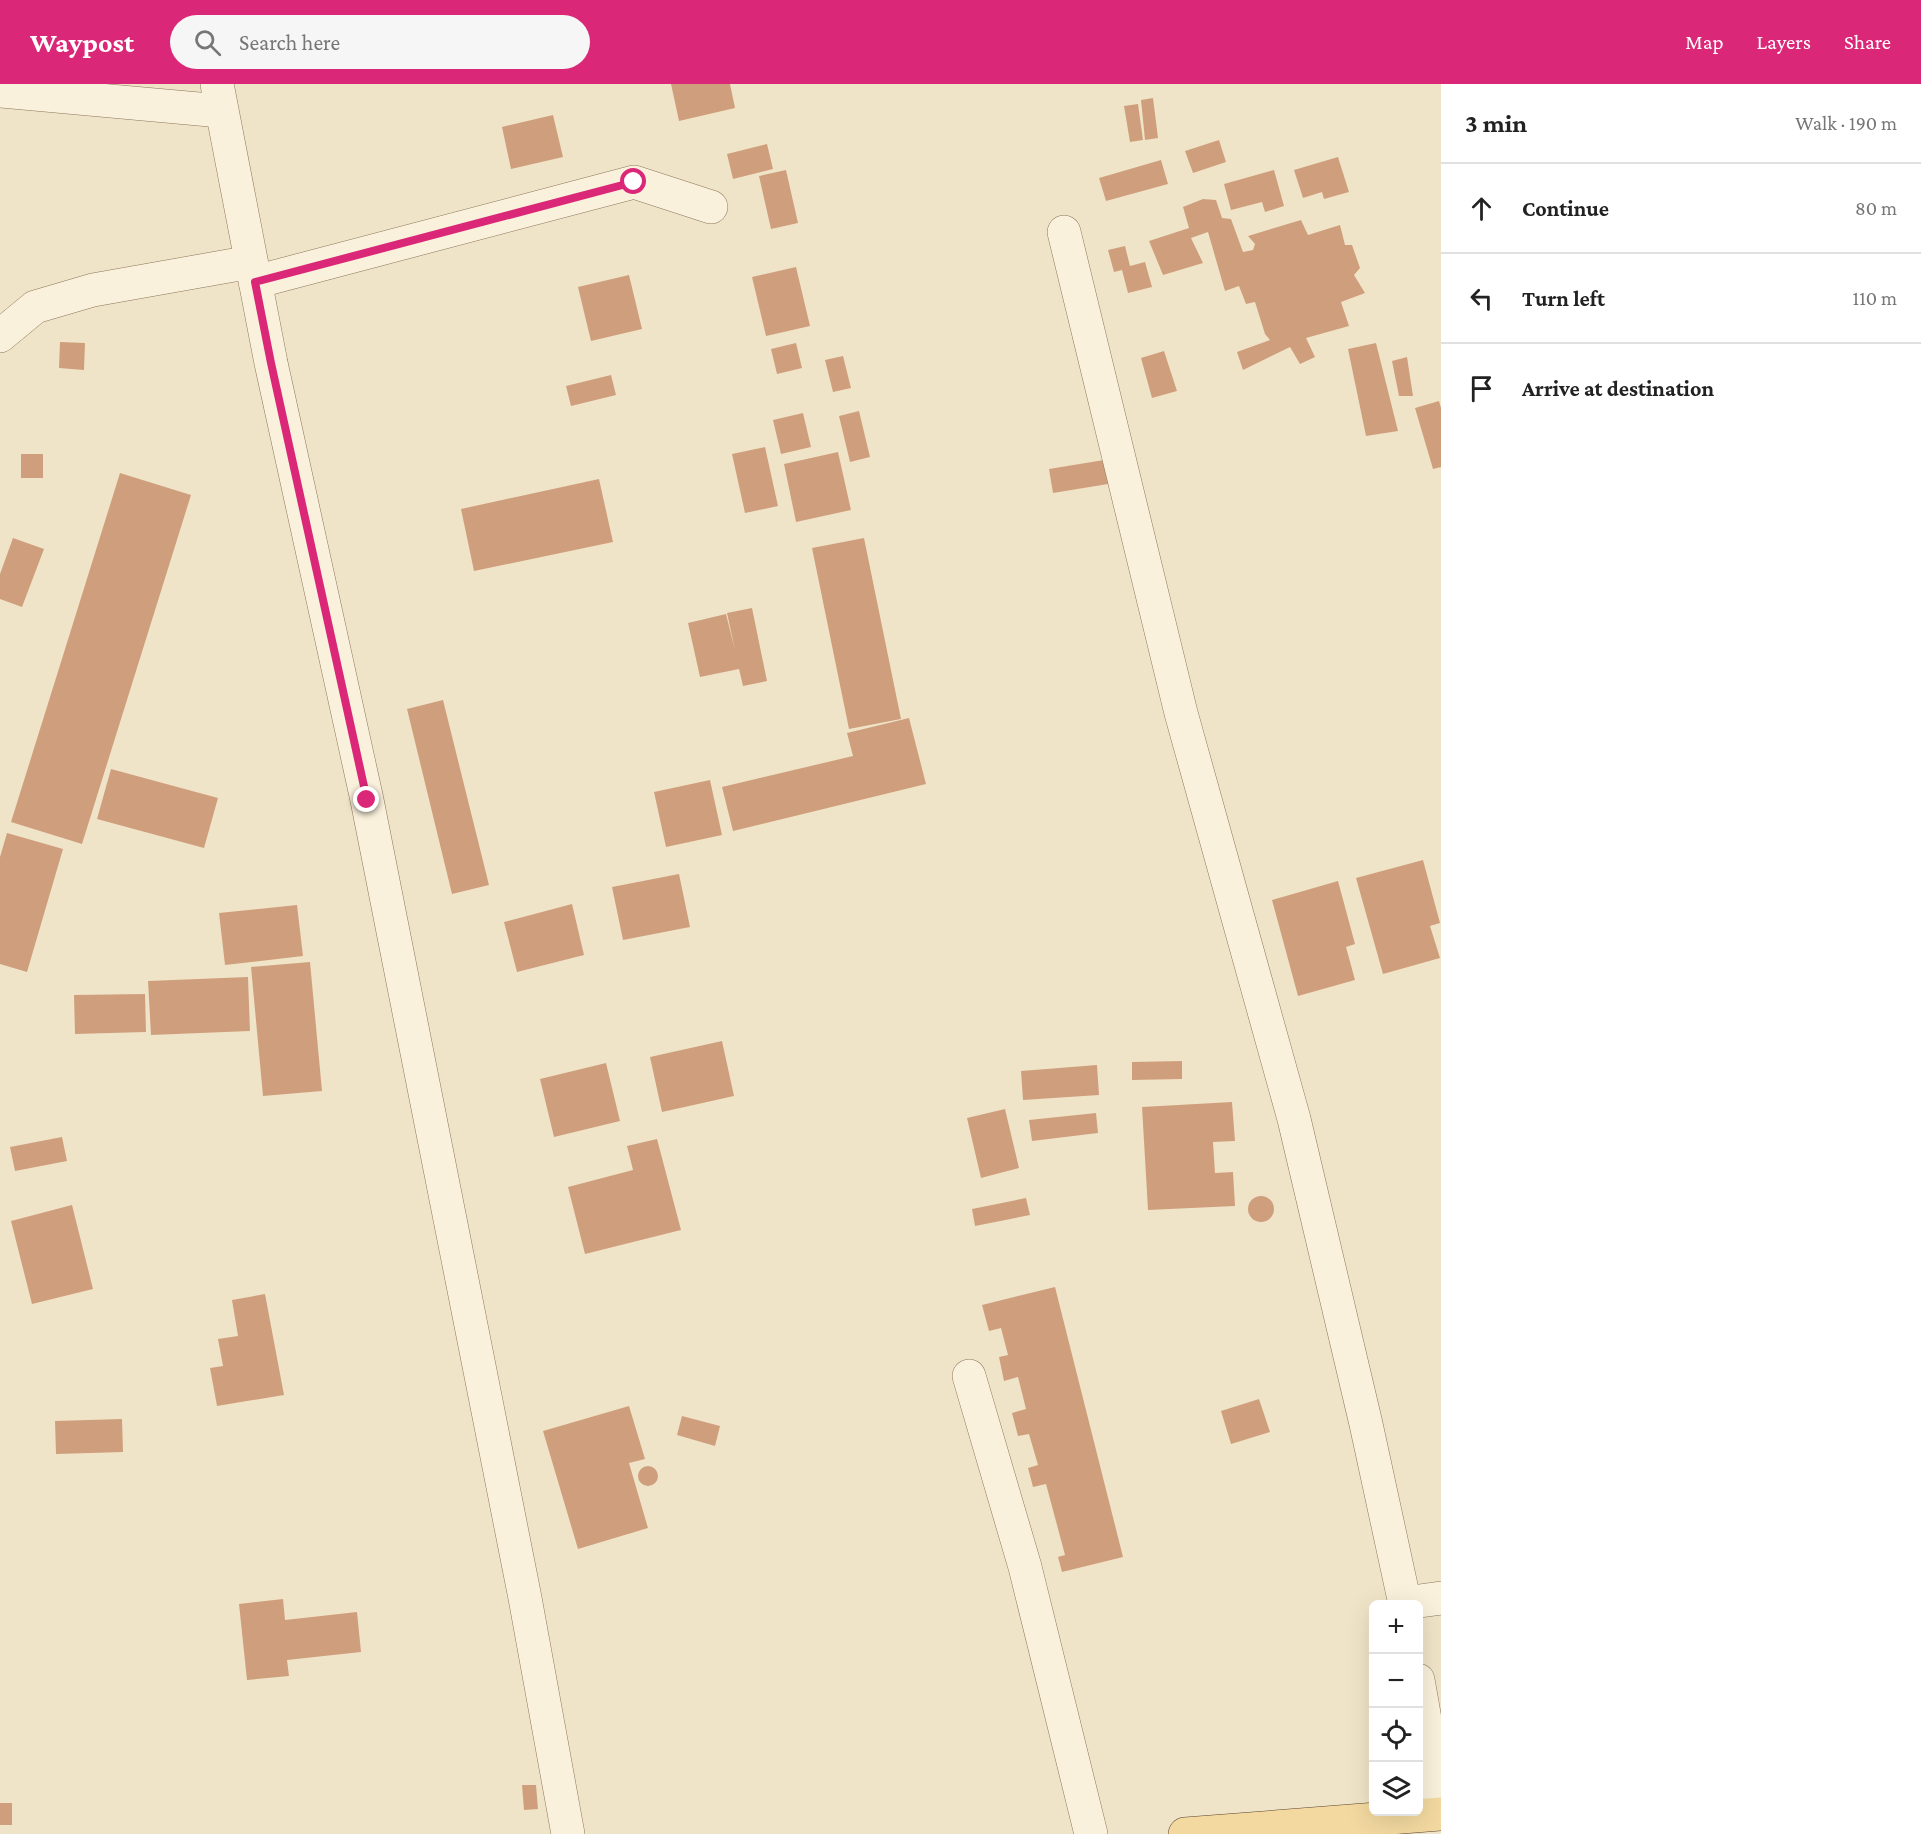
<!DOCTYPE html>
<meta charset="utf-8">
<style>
:root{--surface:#fff;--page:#f6f6f6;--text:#222;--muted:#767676;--line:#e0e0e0;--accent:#db2777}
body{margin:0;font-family:"Crimson Pro",serif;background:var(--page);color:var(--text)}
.controls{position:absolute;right:18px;bottom:18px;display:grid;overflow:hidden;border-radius:9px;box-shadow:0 6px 24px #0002}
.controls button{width:54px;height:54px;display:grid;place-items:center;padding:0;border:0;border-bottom:2px solid var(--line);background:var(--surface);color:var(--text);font:30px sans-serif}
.stop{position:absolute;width:18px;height:18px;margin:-14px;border:4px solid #db2777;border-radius:50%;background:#fff}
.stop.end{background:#db2777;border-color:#fff;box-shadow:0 2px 6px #0008}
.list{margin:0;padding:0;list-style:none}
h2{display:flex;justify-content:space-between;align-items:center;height:78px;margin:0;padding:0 24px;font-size:26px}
h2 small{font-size:20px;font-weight:400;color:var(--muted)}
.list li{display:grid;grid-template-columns:39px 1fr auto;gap:18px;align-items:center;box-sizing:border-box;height:90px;padding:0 24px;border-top:2px solid var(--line)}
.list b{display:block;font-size:22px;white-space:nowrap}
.list em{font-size:20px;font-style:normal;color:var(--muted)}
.icon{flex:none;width:33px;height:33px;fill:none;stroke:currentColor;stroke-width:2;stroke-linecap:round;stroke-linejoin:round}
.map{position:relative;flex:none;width:1441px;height:1750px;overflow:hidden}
header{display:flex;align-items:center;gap:36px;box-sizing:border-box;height:84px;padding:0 30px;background:var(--accent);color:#fff}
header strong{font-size:28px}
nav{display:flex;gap:33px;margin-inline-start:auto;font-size:21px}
.search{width:420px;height:54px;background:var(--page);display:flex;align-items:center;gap:15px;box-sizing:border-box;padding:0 21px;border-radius:33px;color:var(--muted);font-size:22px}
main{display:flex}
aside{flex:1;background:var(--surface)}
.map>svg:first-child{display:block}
.building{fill:#cf9f7d}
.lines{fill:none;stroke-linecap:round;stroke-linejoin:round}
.minor-casing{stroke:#8d765c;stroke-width:34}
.major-casing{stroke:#5b4430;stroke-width:34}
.minor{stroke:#faf1dc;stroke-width:33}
.major{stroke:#f3d9a0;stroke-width:33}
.route{stroke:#db2777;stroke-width:8}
</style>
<header>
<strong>Waypost</strong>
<div class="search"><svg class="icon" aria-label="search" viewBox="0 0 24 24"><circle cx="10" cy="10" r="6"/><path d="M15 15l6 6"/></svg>Search here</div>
<nav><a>Map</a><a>Layers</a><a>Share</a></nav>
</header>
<main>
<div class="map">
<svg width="1441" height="1750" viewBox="0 0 1441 1750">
<rect width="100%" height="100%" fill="#f0e4c8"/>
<path class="building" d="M 671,0 L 730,0 L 735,24 L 679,37 Z
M 1153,14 L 1158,54 L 1145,56 L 1141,16 Z
M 1138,20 L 1143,56 L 1130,58 L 1124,22 Z
M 553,31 L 563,73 L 511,85 L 502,43 Z
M 1219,56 L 1226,78 L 1193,89 L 1185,67 Z
M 767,60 L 773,85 L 733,95 L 727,70 Z
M 1338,73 L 1349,108 L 1324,115 L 1322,108 L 1303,114 L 1294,86 Z
M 1161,76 L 1168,100 L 1106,117 L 1099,94 Z
M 786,86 L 798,139 L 771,145 L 759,92 Z
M 1274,86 L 1284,122 L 1265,128 L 1262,118 L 1231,126 L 1224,100 Z
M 1203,115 L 1216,116 L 1222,134 L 1231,135 L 1243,168 L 1253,166 L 1255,160 L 1248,152 L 1301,136 L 1308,151 L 1340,141 L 1345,161 L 1352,161 L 1360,184 L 1354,191 L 1365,209 L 1341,218 L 1349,242 L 1306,254 L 1315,273 L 1300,280 L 1290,263 L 1243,286 L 1237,268 L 1270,256 L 1265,250 L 1255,218 L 1246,220 L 1239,202 L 1225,207 L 1208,148 L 1191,154 L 1203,179 L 1163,191 L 1149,157 L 1189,144 L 1183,123 Z
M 1125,162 L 1130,182 L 1145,178 L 1152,203 L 1128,209 L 1122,186 L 1114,188 L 1108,166 Z
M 796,183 L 810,242 L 766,252 L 752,193 Z
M 629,191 L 642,245 L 591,257 L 578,203 Z
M 60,258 L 85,259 L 84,286 L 59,284 Z
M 796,259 L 802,284 L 777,290 L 771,265 Z
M 1376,259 L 1398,347 L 1366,352 L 1348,265 Z
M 1164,267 L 1177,307 L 1152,314 L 1141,274 Z
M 843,272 L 851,304 L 833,308 L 825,276 Z
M 1407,273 L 1413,312 L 1399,312 L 1392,277 Z
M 611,291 L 616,311 L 571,322 L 566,302 Z
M 1439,317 L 1441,324 L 1441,383 L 1433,385 L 1415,324 Z
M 859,327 L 870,373 L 850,378 L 839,332 Z
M 803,329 L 811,363 L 781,370 L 773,336 Z
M 765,363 L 778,422 L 745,429 L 732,370 Z
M 838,368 L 851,426 L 796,438 L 784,380 Z
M 21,370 L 43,370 L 43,394 L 21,394 Z
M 1104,376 L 1108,400 L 1053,409 L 1049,385 Z
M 120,389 L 191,411 L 82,760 L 11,738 Z
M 599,395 L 613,458 L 474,487 L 461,425 Z
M 13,454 L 44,465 L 22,523 L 0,515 L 0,490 Z
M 864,454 L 901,635 L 849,645 L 812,464 Z
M 752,524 L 767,597 L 743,602 L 739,585 L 700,593 L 688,539 L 726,530 L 735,566 L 727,529 Z
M 443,616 L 489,801 L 452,810 L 407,625 Z
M 909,634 L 926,700 L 733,747 L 722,703 L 853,672 L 847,649 Z
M 111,685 L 218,714 L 204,764 L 97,735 Z
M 710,696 L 722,751 L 666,763 L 654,708 Z
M 7,749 L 63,765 L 27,888 L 0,880 L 0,773 Z
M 1423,776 L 1440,839 L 1430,842 L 1440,874 L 1383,890 L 1356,794 Z
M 679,790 L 690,843 L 623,856 L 612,803 Z
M 1338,797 L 1355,860 L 1346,863 L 1355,896 L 1298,912 L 1272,816 Z
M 572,820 L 584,871 L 517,888 L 504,838 Z
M 297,821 L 303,872 L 225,881 L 219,829 Z
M 310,878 L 322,1007 L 263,1012 L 251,883 Z
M 248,893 L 250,947 L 151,951 L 148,897 Z
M 145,910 L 146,948 L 75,950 L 74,911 Z
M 722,957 L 734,1012 L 662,1028 L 650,973 Z
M 1182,977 L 1182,995 L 1132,996 L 1132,978 Z
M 606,979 L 620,1037 L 554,1053 L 540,995 Z
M 1097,981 L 1099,1011 L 1023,1016 L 1021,987 Z
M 1232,1018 L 1235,1057 L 1213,1058 L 1215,1089 L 1233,1088 L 1235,1122 L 1148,1126 L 1142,1023 Z
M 1005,1025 L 1019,1084 L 981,1094 L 967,1034 Z
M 1096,1029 L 1098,1049 L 1032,1057 L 1029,1036 Z
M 62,1053 L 67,1077 L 15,1087 L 10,1063 Z
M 657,1055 L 681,1146 L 585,1170 L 568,1103 L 633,1086 L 627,1062 Z
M1248 1125a13 13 0 1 1 26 0a13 13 0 1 1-26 0Z
M 1026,1114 L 1030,1131 L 975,1142 L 972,1125 Z
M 72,1121 L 93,1205 L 32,1220 L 11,1137 Z
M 1055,1203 L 1123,1473 L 1062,1488 L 1058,1473 L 1065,1471 L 1046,1400 L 1033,1403 L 1028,1384 L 1038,1381 L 1029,1350 L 1018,1352 L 1012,1329 L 1026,1325 L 1018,1293 L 1004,1297 L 999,1273 L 1008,1271 L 1001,1244 L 989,1247 L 982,1221 Z
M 265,1210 L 284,1311 L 217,1322 L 210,1284 L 223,1282 L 218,1255 L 238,1252 L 232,1216 Z
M 1259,1315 L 1270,1348 L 1231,1360 L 1221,1327 Z
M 629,1322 L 645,1375 L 629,1379 L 648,1444 L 578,1465 L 543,1347 Z
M 682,1332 L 720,1342 L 715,1362 L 677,1351 Z
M 122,1335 L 123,1368 L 56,1370 L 55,1337 Z
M638 1392a10 10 0 1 1 20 0a10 10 0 1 1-20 0Z
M 283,1515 L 285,1536 L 357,1528 L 361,1568 L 287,1576 L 289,1592 L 247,1596 L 239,1520 Z
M 522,1701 L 536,1701 L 538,1725 L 524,1726 Z
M 0,1719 L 12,1719 L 12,1741 L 0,1741 Z"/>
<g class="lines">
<defs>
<path id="minor" d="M 217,0 L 271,279 L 367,716 L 525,1514 L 568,1750
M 0,7 L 221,27
M 1064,148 L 1181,629 L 1294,1035 L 1366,1340 L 1405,1520
M 255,198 L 634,98 L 711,123
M 0,252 L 35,223 L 93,206 L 251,178
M 969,1292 L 1025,1483 L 1091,1750
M 1405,1519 L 1441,1514
M 1418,1596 L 1441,1725"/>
<path id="major" d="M 1185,1750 L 1441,1730"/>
</defs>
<use href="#minor" class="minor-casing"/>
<use href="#major" class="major-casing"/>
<use href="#minor" class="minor"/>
<use href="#major" class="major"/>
</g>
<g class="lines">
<path class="route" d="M 367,716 L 271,279 L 255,198 L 634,98"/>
</g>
</svg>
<div class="controls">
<button>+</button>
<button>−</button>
<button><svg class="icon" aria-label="locate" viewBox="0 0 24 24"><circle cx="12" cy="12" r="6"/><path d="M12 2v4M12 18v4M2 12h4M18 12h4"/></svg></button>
<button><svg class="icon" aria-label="layers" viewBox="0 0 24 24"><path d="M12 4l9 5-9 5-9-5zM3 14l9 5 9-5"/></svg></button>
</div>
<div class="stop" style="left:634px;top:98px"></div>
<div class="stop end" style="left:367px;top:716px"></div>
</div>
<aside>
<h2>3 min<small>Walk · 190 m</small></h2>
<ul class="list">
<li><svg class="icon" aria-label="ahead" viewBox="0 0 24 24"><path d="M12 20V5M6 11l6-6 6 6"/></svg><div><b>Continue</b></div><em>80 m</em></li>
<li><svg class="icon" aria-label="left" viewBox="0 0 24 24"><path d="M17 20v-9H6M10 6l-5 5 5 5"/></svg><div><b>Turn left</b></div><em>110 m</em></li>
<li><svg class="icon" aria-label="arrive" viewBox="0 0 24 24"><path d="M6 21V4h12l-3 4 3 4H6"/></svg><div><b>Arrive at destination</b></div></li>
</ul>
</aside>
</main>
